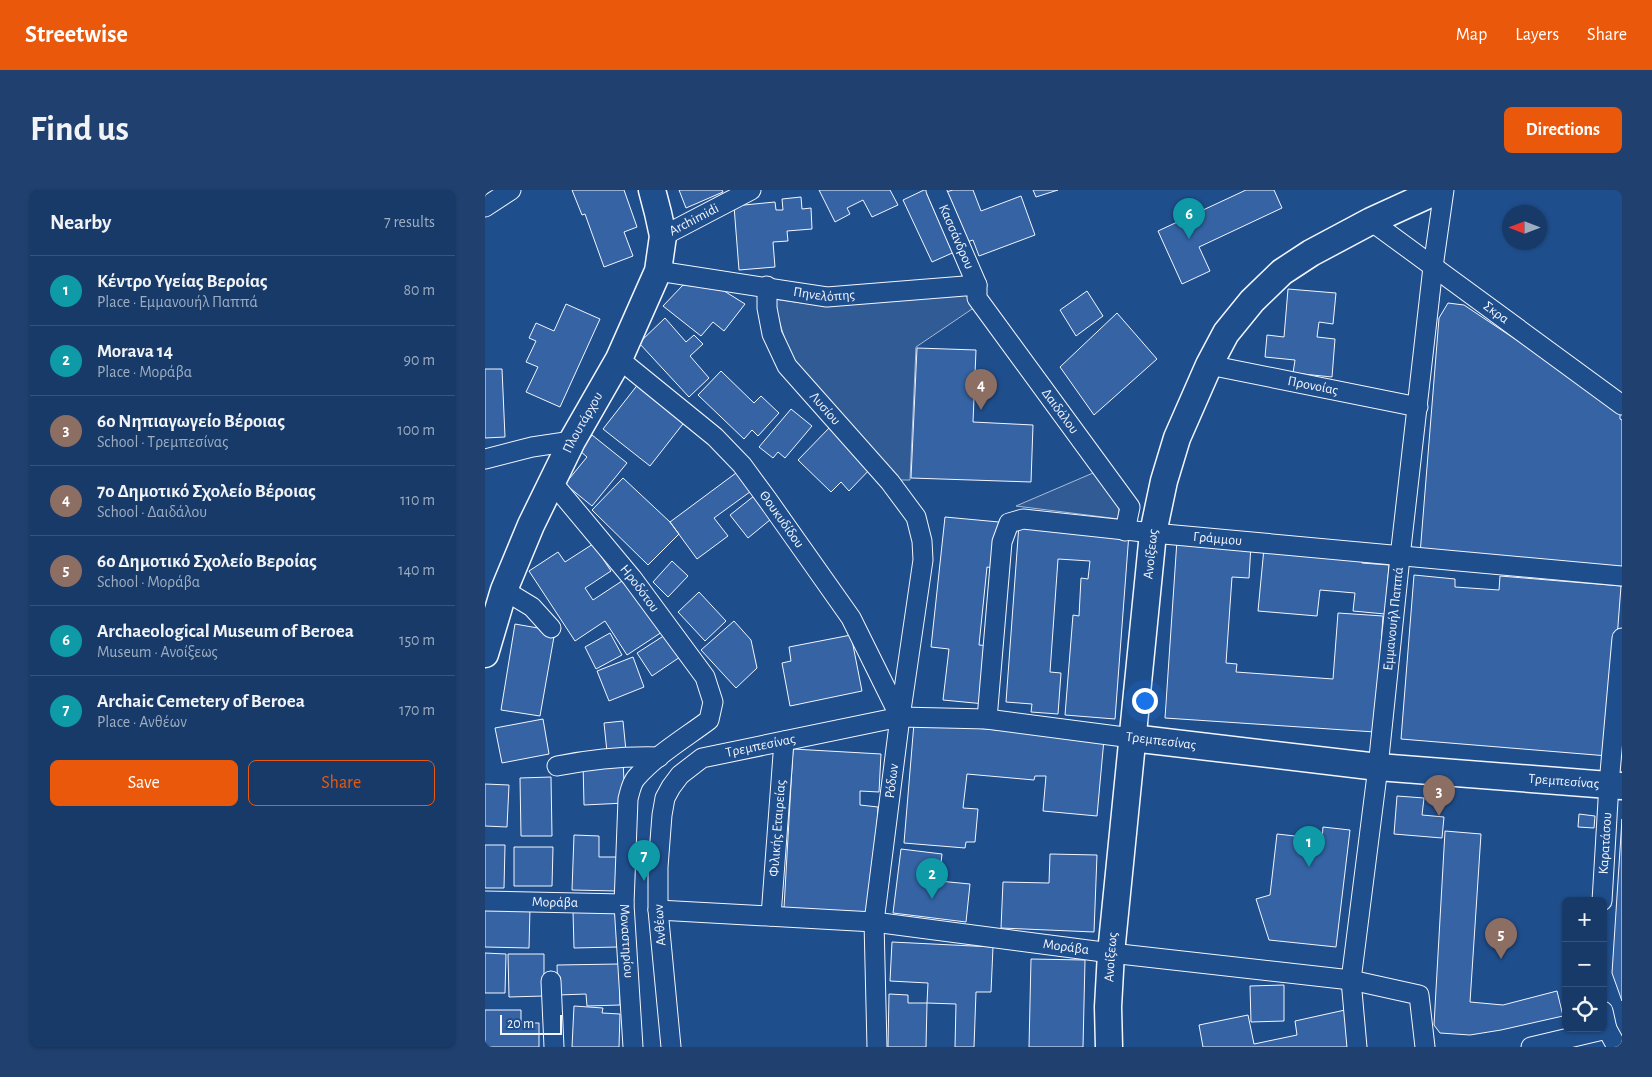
<!DOCTYPE html>
<meta charset="utf-8">
<style>
:root{--surface:#173a69;--page:#20416f;--text:#f1f3f6;--muted:#9eadc0;--line:#36547d;--accent:#ea580c}
body{margin:0;font-family:"Alegreya Sans",sans-serif;background:var(--page);color:var(--text)}
.controls{position:absolute;right:15px;bottom:15px;display:grid;overflow:hidden;border-radius:8px;box-shadow:0 1px 4px #0004}
.controls button{width:45px;height:45px;display:grid;place-items:center;padding:0;border:0;border-bottom:1px solid var(--line);background:var(--surface);color:var(--text);font:25px sans-serif}
.compass{position:absolute;left:1017px;top:15px;width:45px;height:45px;border-radius:50%;background:var(--surface);box-shadow:0 1px 4px #0004;rotate:270deg}
.scale{position:absolute;left:15px;bottom:12px;width:62px;box-sizing:border-box;padding-left:5px;border:2px solid #f2f6ff;border-top:0;font-size:14px;line-height:18px;white-space:nowrap;color:#f2f6ff;-webkit-text-stroke:4px #1f4e8c;paint-order:stroke}
.you{position:absolute;left:659px;top:510px;width:18px;height:18px;margin:-12px;border:4px solid #fff;border-radius:50%;background:#1a73e8;box-shadow:0 0 0 8px #1a73e833}
.badge{display:grid;place-items:center;width:32px;height:32px;border-radius:50%;background:var(--accent);color:#fff;font-size:16px;font-weight:700}
.pin{position:absolute;translate:-50% -41px;filter:drop-shadow(0 1px 2px #0008)}
.pin::after{content:'';position:absolute;top:26px;width:18px;height:15px;background:inherit;clip-path:polygon(0 0,100% 0,50% 100%)}
.list{margin:0;padding:0;list-style:none}
h2{display:flex;justify-content:space-between;align-items:center;height:65px;margin:0;padding:0 20px;font-size:21px}
h2 small{font-size:16px;font-weight:400;color:var(--muted)}
.list li{display:grid;grid-template-columns:32px 1fr auto;gap:15px;align-items:center;box-sizing:border-box;height:70px;padding:0 20px;border-top:1px solid var(--line)}
.list b{display:block;font-size:19px;white-space:nowrap}
.list p{margin:0;font-size:16px;white-space:nowrap;color:var(--muted)}
.list em{font-size:16px;font-style:normal;color:var(--muted)}
.actions{display:flex;gap:10px;padding:15px 20px}
.actions a{flex:1;padding:11px 0;border:1px solid var(--accent);border-radius:8px;text-align:center;font-size:18px;color:var(--accent)}
.actions .main{background:var(--accent);color:#fff}
.icon{flex:none;width:28px;height:28px;fill:none;stroke:currentColor;stroke-width:2;stroke-linecap:round;stroke-linejoin:round}
.map{position:relative;flex:none;width:1137px;height:857px;overflow:hidden;border-radius:8px}
header{display:flex;align-items:center;gap:30px;box-sizing:border-box;height:70px;padding:0 25px;background:var(--accent);color:#fff}
header strong{font-size:24px}
nav{display:flex;gap:28px;margin-inline-start:auto;font-size:18px}
.intro{display:flex;align-items:center;justify-content:space-between;box-sizing:border-box;height:120px;padding:0 30px}
h1{margin:0;font-size:35px}
.button{padding:12px 22px;border-radius:8px;background:var(--accent);color:#fff;font-size:18px;font-weight:700}
main{display:flex;gap:30px;padding:0 30px}
aside{flex:1;background:var(--surface);border-radius:8px;box-shadow:0 1px 4px #0004}
.map>svg:first-child{display:block}
.built{fill:#305b95;stroke:#a8bbd7}
.building{fill:#3563a3;stroke:#f2f6ff}
.lines{fill:none;stroke-linecap:round;stroke-linejoin:round}
.street-casing{stroke:#f2f6ff;stroke-width:21}
.secondary-casing{stroke:#f2f6ff;stroke-width:29}
.street{stroke:#1f4e8c;stroke-width:19}
.secondary{stroke:#1f4e8c;stroke-width:26}
.labels{text-anchor:middle;dominant-baseline:central;stroke-width:4;stroke-linejoin:round;paint-order:stroke}
.street-label{font-size:14px;fill:#f2f6ff;stroke:#1f4e8c}
</style>
<header>
<strong>Streetwise</strong>
<nav><a>Map</a><a>Layers</a><a>Share</a></nav>
</header>
<div class="intro"><h1>Find us</h1><a class="button">Directions</a></div>
<main>
<aside>
<h2>Nearby<small>7 results</small></h2>
<ul class="list">
<li><span class="badge" style="background:#0f9aa8">1</span><div><b>Κέντρο Υγείας Βεροίας</b><p>Place · Εμμανουήλ Παππά</p></div><em>80 m</em></li>
<li><span class="badge" style="background:#0f9aa8">2</span><div><b>Morava 14</b><p>Place · Μοράβα</p></div><em>90 m</em></li>
<li><span class="badge" style="background:#8d6e63">3</span><div><b>6ο Νηπιαγωγείο Βέροιας</b><p>School · Τρεμπεσίνας</p></div><em>100 m</em></li>
<li><span class="badge" style="background:#8d6e63">4</span><div><b>7ο Δημοτικό Σχολείο Βέροιας</b><p>School · Δαιδάλου</p></div><em>110 m</em></li>
<li><span class="badge" style="background:#8d6e63">5</span><div><b>6ο Δημοτικό Σχολείο Βεροίας</b><p>School · Μοράβα</p></div><em>140 m</em></li>
<li><span class="badge" style="background:#0f9aa8">6</span><div><b>Archaeological Museum of Beroea</b><p>Museum · Ανοίξεως</p></div><em>150 m</em></li>
<li><span class="badge" style="background:#0f9aa8">7</span><div><b>Archaic Cemetery of Beroea</b><p>Place · Ανθέων</p></div><em>170 m</em></li>
</ul>
<div class="actions"><a class="main">Save</a><a>Share</a></div>
</aside>
<div class="map">
<svg width="1137" height="857" viewBox="0 0 1137 857">
<rect width="100%" height="100%" fill="#1f4e8c"/>
<path class="built" d="M 480,104 L 490,117 L 431,157 L 425,290 L 408,290 L 307,174 L 288,109 L 332,115 Z
M 608,283 L 634,316 L 634,329 L 531,316 Z"/>
<path class="building" d="M 87,0 L 139,0 L 152,37 L 139,42 L 148,66 L 119,77 L 100,24 L 97,25 Z
M 194,0 L 237,0 L 238,2 L 201,18 Z
M 334,0 L 405,0 L 413,15 L 387,27 L 378,10 L 362,18 L 365,24 L 350,32 Z
M 439,0 L 447,0 L 474,60 L 447,72 L 418,10 Z
M 468,0 L 488,0 L 496,21 L 536,6 L 550,45 L 494,66 L 488,50 L 479,53 L 461,2 Z
M 548,0 L 573,0 L 551,7 Z
M 761,0 L 789,0 L 797,18 L 714,57 L 725,81 L 697,94 L 673,41 Z
M 316,7 L 317,19 L 326,18 L 327,39 L 302,41 L 303,51 L 288,52 L 290,77 L 254,80 L 249,16 L 290,12 L 291,20 L 298,20 L 297,9 Z
M 198,95 L 236,99 L 260,114 L 239,141 L 228,132 L 216,146 L 178,116 Z
M 803,99 L 851,103 L 848,134 L 834,132 L 832,147 L 850,149 L 847,187 L 808,183 L 810,170 L 780,167 L 782,145 L 799,147 Z
M 602,101 L 618,126 L 591,146 L 575,120 Z
M 963,113 L 979,115 L 1135,219 L 1135,229 L 1137,230 L 1137,385 L 935,364 L 954,128 Z
M 81,114 L 115,129 L 75,217 L 41,202 L 53,177 L 41,172 L 51,151 L 44,148 L 51,133 L 69,141 Z
M 632,123 L 672,169 L 609,225 L 575,177 Z
M 180,128 L 201,152 L 209,145 L 218,154 L 205,166 L 224,188 L 204,207 L 154,153 Z
M 432,158 L 491,160 L 488,232 L 548,235 L 546,292 L 426,288 Z
M 0,179 L 17,179 L 20,247 L 0,248 Z
M 236,181 L 269,213 L 276,206 L 294,223 L 273,246 L 267,240 L 259,249 L 213,205 Z
M 154,193 L 201,230 L 165,276 L 118,239 Z
M 306,219 L 327,236 L 300,268 L 293,262 L 288,268 L 274,257 Z
M 347,235 L 388,276 L 364,301 L 356,292 L 346,302 L 313,270 Z
M 107,245 L 142,273 L 107,316 L 80,294 L 102,267 L 95,261 Z
M 255,280 L 269,299 L 229,328 L 243,346 L 212,369 L 185,332 Z
M 138,288 L 185,332 L 194,344 L 163,375 L 107,320 Z
M 274,302 L 291,325 L 263,348 L 245,325 Z
M 460,327 L 514,332 L 509,378 L 502,377 L 494,455 L 506,456 L 500,514 L 458,510 L 464,459 L 446,457 Z
M 534,334 L 644,343 L 630,529 L 580,525 L 588,425 L 594,426 L 596,388 L 603,389 L 605,371 L 573,369 L 565,482 L 576,483 L 573,524 L 546,522 L 547,514 L 521,512 Z
M 692,350 L 766,355 L 764,388 L 747,387 L 741,473 L 752,474 L 751,482 L 848,489 L 853,423 L 898,426 L 890,542 L 680,528 Z
M 108,354 L 126,381 L 100,398 L 108,410 L 140,389 L 177,442 L 142,465 L 120,431 L 90,451 L 44,381 L 73,362 L 80,372 Z
M 779,358 L 877,367 L 877,373 L 904,375 L 900,424 L 868,421 L 870,403 L 835,400 L 832,426 L 773,421 Z
M 187,371 L 203,386 L 183,407 L 168,392 Z
M 929,385 L 970,389 L 970,397 L 1014,400 L 1015,386 L 1136,396 L 1123,566 L 916,549 Z
M 214,402 L 241,431 L 220,451 L 193,422 Z
M 249,431 L 266,450 L 272,478 L 251,498 L 216,460 Z
M 30,434 L 70,441 L 55,526 L 16,520 Z
M 125,443 L 137,465 L 111,479 L 100,457 Z
M 180,445 L 195,467 L 167,486 L 152,463 Z
M 366,445 L 377,501 L 305,516 L 297,473 L 306,471 L 304,457 Z
M 148,467 L 159,497 L 124,511 L 112,481 Z
M 58,529 L 64,564 L 17,573 L 10,538 Z
M 138,531 L 141,561 L 122,562 L 119,533 Z
M 429,533 L 619,549 L 612,626 L 558,621 L 561,586 L 550,586 L 549,590 L 482,584 L 478,618 L 493,619 L 490,652 L 481,652 L 480,658 L 419,653 Z
M 308,559 L 396,564 L 394,602 L 375,601 L 375,615 L 393,617 L 387,723 L 299,718 Z
M 138,570 L 140,613 L 99,615 L 98,572 Z
M 66,587 L 67,646 L 36,646 L 35,588 Z
M 0,594 L 24,595 L 22,637 L 0,636 Z
M 912,606 L 939,608 L 937,625 L 959,627 L 957,648 L 909,644 Z
M 1094,624 L 1110,626 L 1109,638 L 1093,637 Z
M 1137,629 L 1137,811 L 1127,783 Z
M 838,637 L 865,640 L 851,757 L 784,750 L 771,709 L 785,705 L 792,644 L 837,649 Z
M 960,641 L 996,644 L 985,812 L 1018,815 L 1072,801 L 1078,826 L 1016,840 L 985,845 L 955,843 L 949,835 Z
M 89,645 L 114,646 L 114,667 L 133,667 L 132,701 L 87,700 Z
M 0,655 L 20,655 L 19,698 L 0,698 Z
M 29,657 L 68,657 L 67,696 L 29,696 Z
M 416,659 L 457,664 L 454,691 L 485,694 L 481,732 L 408,723 Z
M 565,664 L 612,665 L 609,742 L 516,738 L 518,692 L 564,693 Z
M 0,717 L 45,718 L 44,758 L 0,757 Z
M 132,720 L 133,757 L 89,758 L 88,721 Z
M 407,752 L 508,757 L 506,802 L 491,802 L 489,857 L 470,857 L 471,814 L 442,813 L 443,793 L 405,791 Z
M 0,763 L 21,764 L 20,803 L 0,803 Z
M 23,764 L 59,764 L 59,806 L 24,807 Z
M 546,769 L 600,770 L 598,857 L 544,857 Z
M 134,774 L 135,815 L 102,816 L 101,804 L 73,805 L 72,775 Z
M 799,795 L 799,831 L 766,832 L 765,796 Z
M 404,804 L 423,805 L 423,813 L 442,813 L 441,857 L 403,857 Z
M 89,816 L 118,818 L 117,823 L 135,824 L 134,857 L 87,857 Z
M 0,820 L 36,820 L 36,833 L 54,833 L 54,857 L 0,857 Z
M 860,820 L 866,857 L 718,857 L 714,835 L 763,825 L 769,854 L 812,845 L 810,831 Z"/>
<g class="lines">
<defs>
<g id="street">
<path id="s1" d="M 451,0 L 492,95"/>
<path d="M 0,17 L 26,0"/>
<path id="s2" d="M 886,31 L 1137,215"/>
<path id="s3" d="M 178,46 L 266,0"/>
<path id="s4" d="M 173,81 L 342,107 L 492,95 L 492,108 L 645,317 L 640,341"/>
<path id="s5" d="M 282,96 L 282,118 L 287,144 L 302,176 L 405,292 L 431,327 L 437,351 L 438,370 L 415,527 L 389,732 L 392,857"/>
<path id="s6" d="M 134,169 L 230,247 L 257,275 L 282,309 L 366,428 L 415,527"/>
<path id="s7" d="M 724,175 L 933,217"/>
<path d="M 0,269 L 47,257 L 87,251"/>
<path id="s8" d="M 67,292 L 147,388 L 220,487 L 228,512 L 224,530 C 200,548 171,565 151,588 C 146,594 145,602 143,609 L 139,714 L 148,857"/>
<path d="M 19,400 L 47,417 L 66,438"/>
<path id="s9" d="M 502,529 L 517,352 L 524,333 L 538,329 L 668,343 L 1137,386"/>
<path d="M 72,576 C 108,569 138,566 174,567"/>
<path id="s10" d="M 0,711 L 139,714"/>
<path id="s11" d="M 1117,711 L 1124,594 L 1137,448"/>
<path id="s12" d="M 173,720 L 389,732 L 626,763 L 866,790 L 934,805 L 940,857"/>
<path id="s13" d="M 286,726 L 299,551"/>
<path d="M 66,791 L 69,857"/>
<path d="M 1118,821 L 1122,839 L 1132,857"/>
<path id="s14" d="M 186,857 L 173,720 L 173,677 L 177,625 L 180,608 L 186,597 L 195,585 L 217,568 L 415,527 L 502,529 L 647,548"/>
<path id="s15" d="M 872,857 L 866,790 L 893,577 L 915,367 L 948,77 L 959,0"/>
<path d="M 1046,857 L 1122,839"/>
</g>
<g id="secondary">
<path id="s16" d="M 0,464 L 19,400 L 46,335 L 87,251 L 134,169 L 173,81 L 178,46 L 173,23 L 167,0"/>
<path id="s17" d="M 647,548 L 893,577 L 1137,596"/>
<path id="s18" d="M 624,857 L 623,817 L 626,763 L 668,343 L 679,291 L 692,248 L 724,175 L 741,143 L 767,111 L 797,82 L 826,63 L 886,31 L 954,0"/>
</g>
</defs>
<use href="#street" class="street-casing"/>
<use href="#secondary" class="secondary-casing"/>
<use href="#street" class="street"/>
<use href="#secondary" class="secondary"/>
</g>
<g class="labels">
<g class="street-label">
<text stroke="none"><textPath href="#s3" startOffset="35">Archimidi</textPath></text>
<text stroke="none"><textPath href="#s1" startOffset="51">Κασσάνδρου</textPath></text>
<text stroke="none"><textPath href="#s4" startOffset="168">Πηνελόπης</textPath></text>
<text stroke="none"><textPath href="#s2" startOffset="155">Σκρα</textPath></text>
<text stroke="none"><textPath href="#s7" startOffset="106">Προνοίας</textPath></text>
<text stroke="none"><textPath href="#s5" startOffset="141">Λυσίου</textPath></text>
<text stroke="none"><textPath href="#s4" startOffset="475">Δαιδάλου</textPath></text>
<text stroke="none"><textPath href="#s16" startOffset="252">Πλουτάρχου</textPath></text>
<text stroke="none"><textPath href="#s6" startOffset="230">Θουκυδίδου</textPath></text>
<text stroke="none"><textPath href="#s9" startOffset="408">Γράμμου</textPath></text>
<text stroke="none"><textPath href="#s18" startOffset="495">Ανοίξεως</textPath></text>
<text stroke="none"><textPath href="#s8" startOffset="138">Ηροδότου</textPath></text>
<text stroke="none"><textPath href="#s15" startOffset="431">Εμμανουήλ Παππά</textPath></text>
<text transform="translate(676 551) rotate(7)">Τρεμπεσίνας</text>
<text stroke="none"><textPath href="#s14" startOffset="365">Τρεμπεσίνας</textPath></text>
<text stroke="none"><textPath href="#s17" startOffset="434">Τρεμπεσίνας</textPath></text>
<text transform="translate(407 591) rotate(-83)">Ρόδων</text>
<text stroke="none"><textPath href="#s13" startOffset="88">Φιλικής Εταιρείας</textPath></text>
<text stroke="none"><textPath href="#s11" startOffset="58">Καρατάσου</textPath></text>
<text stroke="none"><textPath href="#s10" startOffset="70">Μοράβα</textPath></text>
<text transform="translate(175 735) rotate(-94)">Ανθέων</text>
<text stroke="none"><textPath href="#s8" startOffset="551">Μοναστηρίου</textPath></text>
<text stroke="none"><textPath href="#s12" startOffset="410">Μοράβα</textPath></text>
<text stroke="none"><textPath href="#s18" startOffset="90">Ανοίξεως</textPath></text>
</g>
</g>
</svg>
<div class="controls">
<button>+</button>
<button>−</button>
<button><svg class="icon" aria-label="locate" viewBox="0 0 24 24"><circle cx="12" cy="12" r="6"/><path d="M12 2v4M12 18v4M2 12h4M18 12h4"/></svg></button>
</div>
<svg class="compass" viewBox="-18 -18 36 36"><path d="M0-13l5 13h-10z" fill="#e53935"/><path d="M0 13l5-13h-10z" fill="#9eadc0"/></svg>
<div class="scale">20 m</div>
<div class="you"></div>
<div class="pin badge" style="left:824px;top:677px;background:#0f9aa8">1</div>
<div class="pin badge" style="left:447px;top:709px;background:#0f9aa8">2</div>
<div class="pin badge" style="left:954px;top:626px;background:#8d6e63">3</div>
<div class="pin badge" style="left:496px;top:220px;background:#8d6e63">4</div>
<div class="pin badge" style="left:1016px;top:769px;background:#8d6e63">5</div>
<div class="pin badge" style="left:704px;top:49px;background:#0f9aa8">6</div>
<div class="pin badge" style="left:159px;top:691px;background:#0f9aa8">7</div>
</div>
</main>
